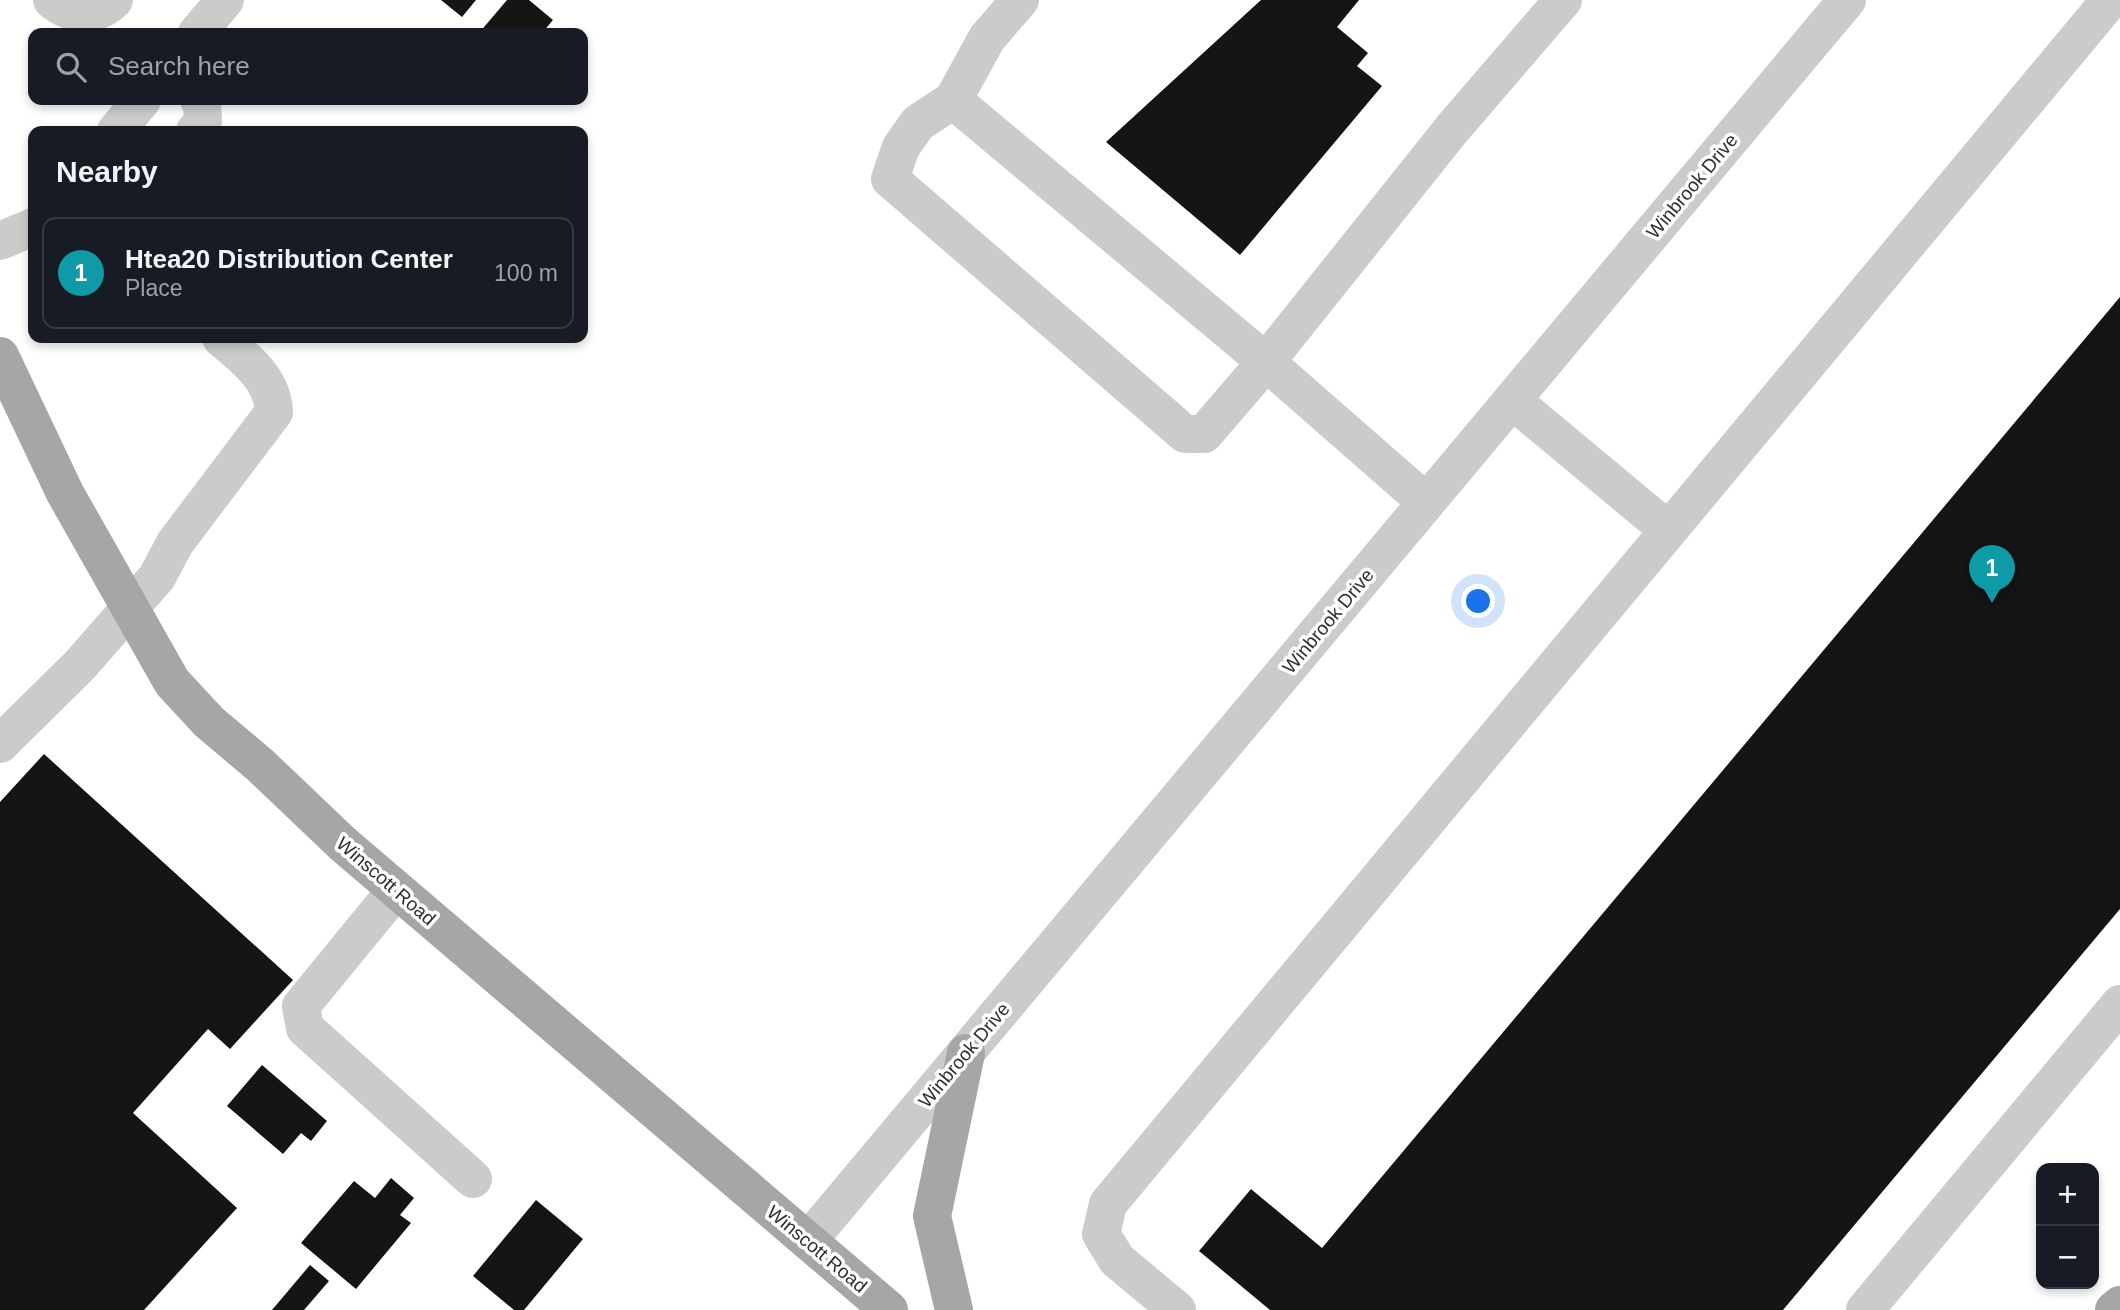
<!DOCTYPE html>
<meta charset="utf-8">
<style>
:root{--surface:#171b24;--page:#242831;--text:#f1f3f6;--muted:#9ea1a6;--line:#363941;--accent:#df4337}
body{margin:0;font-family:Helvetica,sans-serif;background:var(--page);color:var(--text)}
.controls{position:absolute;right:21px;bottom:21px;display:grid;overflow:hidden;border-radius:14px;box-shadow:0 4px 10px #0003}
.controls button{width:63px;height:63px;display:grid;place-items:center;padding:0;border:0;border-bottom:2px solid var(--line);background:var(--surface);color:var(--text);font:35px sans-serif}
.you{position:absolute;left:1479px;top:602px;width:24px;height:24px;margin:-18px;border:5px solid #fff;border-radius:50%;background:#1a73e8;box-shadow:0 0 0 10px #1a73e833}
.badge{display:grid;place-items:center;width:46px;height:46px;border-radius:50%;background:var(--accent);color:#fff;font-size:23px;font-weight:700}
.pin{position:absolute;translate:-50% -58px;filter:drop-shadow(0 2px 4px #0008)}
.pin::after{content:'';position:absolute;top:37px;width:24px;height:21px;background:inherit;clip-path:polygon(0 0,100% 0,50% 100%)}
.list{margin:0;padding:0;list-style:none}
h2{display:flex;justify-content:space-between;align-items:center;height:91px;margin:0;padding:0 28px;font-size:30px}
h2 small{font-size:23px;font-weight:400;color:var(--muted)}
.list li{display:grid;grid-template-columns:46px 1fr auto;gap:21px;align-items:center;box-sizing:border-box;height:112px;margin:0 14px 14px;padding:0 14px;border:2px solid var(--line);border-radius:14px}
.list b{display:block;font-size:26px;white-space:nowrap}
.list p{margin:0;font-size:23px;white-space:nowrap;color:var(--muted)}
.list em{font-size:23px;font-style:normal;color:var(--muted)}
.icon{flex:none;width:38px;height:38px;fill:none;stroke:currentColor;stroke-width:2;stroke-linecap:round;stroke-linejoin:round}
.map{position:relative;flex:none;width:2120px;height:1310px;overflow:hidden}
.search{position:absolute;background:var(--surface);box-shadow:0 4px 10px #0003;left:28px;top:28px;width:560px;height:77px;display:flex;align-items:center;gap:18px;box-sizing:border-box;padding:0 24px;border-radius:14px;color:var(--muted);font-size:26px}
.panel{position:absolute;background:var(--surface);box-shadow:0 4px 10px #0003;left:28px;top:126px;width:560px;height:217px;border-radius:14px}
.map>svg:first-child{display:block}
.building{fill:#151515}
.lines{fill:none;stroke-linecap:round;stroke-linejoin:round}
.minor{stroke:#cbcbcb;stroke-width:38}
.major{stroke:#a6a6a6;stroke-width:38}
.labels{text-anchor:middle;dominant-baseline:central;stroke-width:7;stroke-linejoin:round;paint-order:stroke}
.street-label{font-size:19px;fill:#2e2e2e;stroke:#fff}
</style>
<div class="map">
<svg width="2120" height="1310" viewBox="0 0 2120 1310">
<rect width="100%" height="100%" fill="#fff"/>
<path class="building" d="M 441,0 L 476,0 L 462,17 Z
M 507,0 L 529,0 L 553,20 L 542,33 L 479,33 Z
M 1261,0 L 1359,0 L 1337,27 L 1368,53 L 1357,66 L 1382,86 L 1240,255 L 1106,142 Z
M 2120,297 L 2120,909 L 1783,1310 L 1270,1310 L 1199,1251 L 1251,1189 L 1322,1248 Z
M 44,754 L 293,980 L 230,1049 L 208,1029 L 133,1113 L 237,1208 L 144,1310 L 0,1310 L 0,802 Z
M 262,1065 L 327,1121 L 311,1141 L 301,1133 L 283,1154 L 227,1106 Z
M 391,1178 L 414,1198 L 400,1215 L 411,1223 L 356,1289 L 301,1243 L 354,1181 L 375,1198 Z
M 536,1200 L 583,1239 L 524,1310 L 514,1310 L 473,1276 Z
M 310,1265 L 329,1281 L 304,1310 L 272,1310 Z"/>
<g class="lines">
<path class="minor" d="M 52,0 C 71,16 97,17 114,0
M 1020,0 L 987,38 L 953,100 L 918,123 L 901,147 L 890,179 L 1185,434 L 1204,434 L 1266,362 L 1452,129 L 1563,0
M 197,33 L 225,0
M 953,100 L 1266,362 L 1426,502
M 116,131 L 142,100
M 195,131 L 203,122 L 202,103 L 199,100
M 0,241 L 33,227
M 1512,400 L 1668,530
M 0,744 L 80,665 L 157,577 L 175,543 L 274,412 C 273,379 245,358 221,338
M 396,890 L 301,1006 L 305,1028 L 473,1179
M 808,1241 L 1847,0
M 1177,1310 L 1117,1260 L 1101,1234 L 1108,1204 L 2110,0
M 1865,1310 L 2120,1004"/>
<path class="major" d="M 0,356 L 65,493 L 172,682 L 209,722 L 260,765 L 343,844 L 889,1310
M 954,1310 L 932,1216 L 966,1053
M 2114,1310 L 2120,1305"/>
</g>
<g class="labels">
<g class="street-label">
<text transform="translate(1692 186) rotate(-50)">Winbrook Drive</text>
<text transform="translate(1328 621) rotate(-50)">Winbrook Drive</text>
<text transform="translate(386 881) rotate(41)">Winscott Road</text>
<text transform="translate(964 1055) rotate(-50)">Winbrook Drive</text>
<text transform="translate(817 1249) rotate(40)">Winscott Road</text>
</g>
</g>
</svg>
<div class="controls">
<button>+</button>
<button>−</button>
</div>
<div class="you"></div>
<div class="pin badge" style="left:1992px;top:603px;background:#0f9aa8">1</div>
<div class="search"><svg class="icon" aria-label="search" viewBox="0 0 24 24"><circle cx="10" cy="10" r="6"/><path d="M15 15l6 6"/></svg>Search here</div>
<section class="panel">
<h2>Nearby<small></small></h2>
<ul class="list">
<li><span class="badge" style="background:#0f9aa8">1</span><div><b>Htea20 Distribution Center</b><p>Place</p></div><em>100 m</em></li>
</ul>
</section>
</div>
